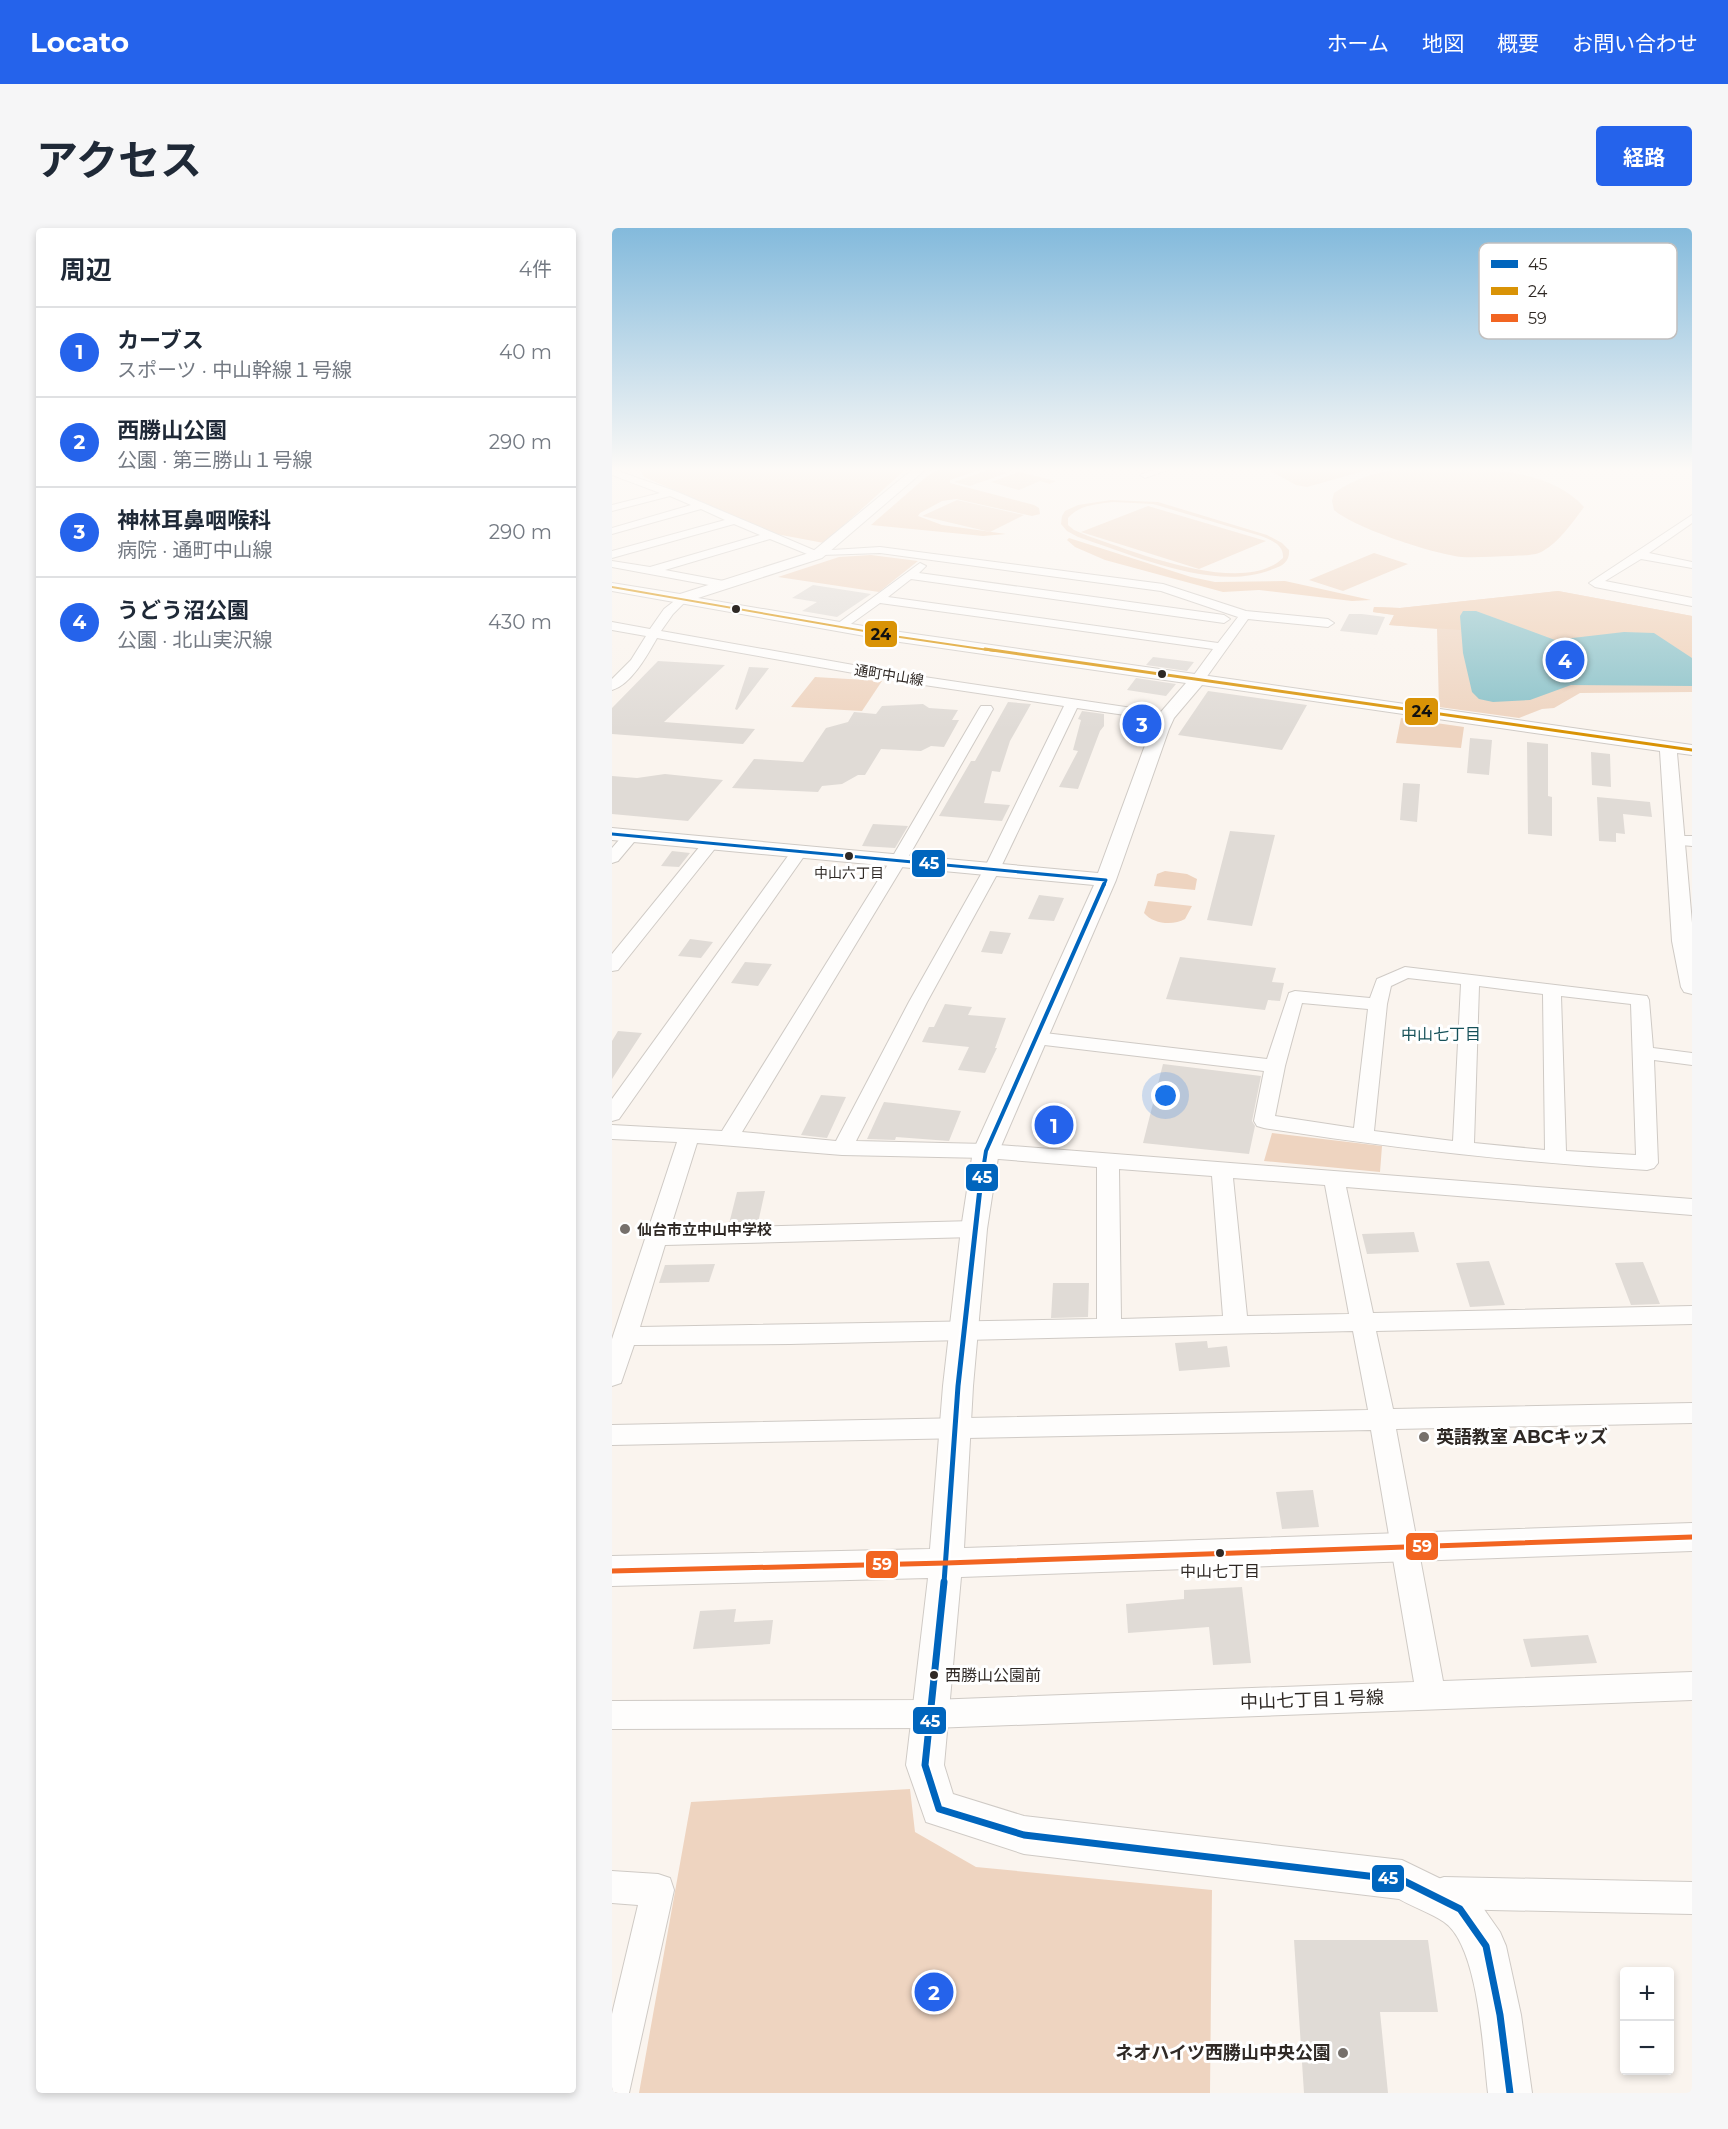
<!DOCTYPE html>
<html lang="ja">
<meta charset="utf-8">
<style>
:root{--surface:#fff;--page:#f6f6f7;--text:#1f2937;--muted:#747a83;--line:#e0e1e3;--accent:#2563eb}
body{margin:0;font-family:Montserrat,"Noto Sans JP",sans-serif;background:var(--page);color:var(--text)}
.controls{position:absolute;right:18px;bottom:18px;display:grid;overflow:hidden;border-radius:6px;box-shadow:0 3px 9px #0003}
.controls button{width:54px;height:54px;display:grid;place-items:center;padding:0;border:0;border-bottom:2px solid var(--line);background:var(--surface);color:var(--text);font:30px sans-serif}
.you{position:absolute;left:554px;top:868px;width:21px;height:21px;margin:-15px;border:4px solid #fff;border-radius:50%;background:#1a73e8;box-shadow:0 0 0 9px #1a73e833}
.badge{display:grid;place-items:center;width:39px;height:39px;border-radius:50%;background:var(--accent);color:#fff;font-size:20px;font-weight:700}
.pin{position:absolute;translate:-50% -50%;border:3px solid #fff;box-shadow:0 2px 6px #0006}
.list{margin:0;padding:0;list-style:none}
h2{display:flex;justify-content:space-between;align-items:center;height:78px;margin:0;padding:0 24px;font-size:26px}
h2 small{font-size:20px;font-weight:400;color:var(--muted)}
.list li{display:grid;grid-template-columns:39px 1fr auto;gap:18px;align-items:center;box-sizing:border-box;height:90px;padding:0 24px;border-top:2px solid var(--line)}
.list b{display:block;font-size:22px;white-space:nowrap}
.list p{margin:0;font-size:20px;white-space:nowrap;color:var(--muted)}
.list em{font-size:20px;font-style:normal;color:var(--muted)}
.map{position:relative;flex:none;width:1080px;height:1865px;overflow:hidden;border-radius:6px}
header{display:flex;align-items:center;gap:36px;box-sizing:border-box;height:84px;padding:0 30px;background:var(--accent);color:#fff}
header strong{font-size:28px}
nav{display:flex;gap:33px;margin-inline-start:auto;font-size:21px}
.intro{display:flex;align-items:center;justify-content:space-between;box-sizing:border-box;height:144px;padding:0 36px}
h1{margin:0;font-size:42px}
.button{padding:15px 27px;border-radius:6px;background:var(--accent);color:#fff;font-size:21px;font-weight:700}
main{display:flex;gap:36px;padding:0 36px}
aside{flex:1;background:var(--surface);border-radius:6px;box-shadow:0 3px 9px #0003}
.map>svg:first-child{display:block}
.green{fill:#eed4c0;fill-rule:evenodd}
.forest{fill:#eecfb6}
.water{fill:#8bc2c9}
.building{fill:#e0dbd6}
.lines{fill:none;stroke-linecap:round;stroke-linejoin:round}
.minor-casing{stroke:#cfcac5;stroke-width:2}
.tertiary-casing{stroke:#cfcac5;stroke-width:2}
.minor{fill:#fefdfc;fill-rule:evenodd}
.tertiary{fill:#fefdfc;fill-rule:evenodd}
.bus-1-far3-casing{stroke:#fff;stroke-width:6}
.bus-1-far2-casing{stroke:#fff;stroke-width:8}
.bus-1-far1-casing{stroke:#fff;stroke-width:10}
.bus-1-casing{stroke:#fff;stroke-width:11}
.bus-2-far1-casing{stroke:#fff;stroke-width:4.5}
.bus-2-casing{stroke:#fff;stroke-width:6}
.bus-3-casing{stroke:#fff;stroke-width:10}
.bus-1-far3{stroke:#0065bd;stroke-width:3}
.bus-1-far2{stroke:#0065bd;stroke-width:4}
.bus-1-far1{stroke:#0065bd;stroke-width:5}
.bus-1{stroke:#0065bd;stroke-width:7}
.bus-2-far1{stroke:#d99306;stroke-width:2}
.bus-2{stroke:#d99306;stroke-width:3}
.bus-3{stroke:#f26522;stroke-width:5}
.bus-dot{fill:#2f2925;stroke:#fff;stroke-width:2}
.poi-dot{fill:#76706b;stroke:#fff;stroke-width:2}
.labels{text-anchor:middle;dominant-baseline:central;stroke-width:6;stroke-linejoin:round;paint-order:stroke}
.far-street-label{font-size:14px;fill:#2f2925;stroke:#fff}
.bus-label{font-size:14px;fill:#2f2925;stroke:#fff}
.poi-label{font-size:15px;font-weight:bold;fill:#2f2925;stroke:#fff;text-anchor:start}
.neighbourhood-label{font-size:16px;fill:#165159;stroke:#fff}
.near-bus-label{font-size:16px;fill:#2f2925;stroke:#fff}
.near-poi-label{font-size:18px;font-weight:bold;fill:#2f2925;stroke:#fff;text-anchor:start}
.near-street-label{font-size:18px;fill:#2f2925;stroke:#fff}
.key{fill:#fff;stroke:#c1bfbe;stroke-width:1.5}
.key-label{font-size:16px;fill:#2f2925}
.line-badge{stroke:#fff;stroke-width:2}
.badge-label{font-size:16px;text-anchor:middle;font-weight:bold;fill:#fff}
.pale-badge-label{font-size:16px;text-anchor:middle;font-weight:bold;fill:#111}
</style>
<header>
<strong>Locato</strong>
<nav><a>ホーム</a><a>地図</a><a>概要</a><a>お問い合わせ</a></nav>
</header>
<div class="intro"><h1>アクセス</h1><a class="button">経路</a></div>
<main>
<aside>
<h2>周辺<small>4件</small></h2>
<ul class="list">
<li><span class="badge">1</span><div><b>カーブス</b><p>スポーツ · 中山幹線１号線</p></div><em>40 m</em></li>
<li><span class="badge">2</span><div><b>西勝山公園</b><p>公園 · 第三勝山１号線</p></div><em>290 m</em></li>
<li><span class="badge">3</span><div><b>神林耳鼻咽喉科</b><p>病院 · 通町中山線</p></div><em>290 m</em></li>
<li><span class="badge">4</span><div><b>うどう沼公園</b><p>公園 · 北山実沢線</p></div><em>430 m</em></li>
</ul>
</aside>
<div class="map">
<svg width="1080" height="1865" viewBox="0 0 1080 1865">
<rect width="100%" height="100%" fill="#faf4ee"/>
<path class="green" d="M 379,241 L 395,245 L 358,258 L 342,254 Z
M 794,241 C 850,241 931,234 972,279 C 961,294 947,314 931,323 C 923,328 910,327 900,328 C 883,328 866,330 850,329 C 821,326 743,300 722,282 L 720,273 L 722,265 C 744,249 768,243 794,241 Z
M 407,244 L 444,253 L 438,256 L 428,253 L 407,262 L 379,254 Z
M 345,272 L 412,287 L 378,304 L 310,288 Z
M 499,272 L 546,274 L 655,307 L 670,315 L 677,322 C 678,333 671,338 661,341 C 603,365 522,327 466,309 L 455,303 L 449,296 L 450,288 L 453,283 L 466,277 ZM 501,274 L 541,276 L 649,308 C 660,312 672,317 671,330 C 631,369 521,323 476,308 L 462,302 L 456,297 L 456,290 C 467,277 485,276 501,274 Z
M 536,278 L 654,313 L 587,341 L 469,304 Z
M 762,325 L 796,336 L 731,363 L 697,352 Z
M 259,327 L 306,333 L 267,364 L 166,349 L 227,329 Z
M 946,363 L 1080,388 L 1080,464 L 968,465 L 942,480 L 930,481 L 907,490 L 827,479 L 825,401 L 777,397 L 782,387 L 761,384 L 762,379 L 788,380 Z
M 203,449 L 270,453 L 250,483 L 179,479 Z
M 789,490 L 852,499 L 849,520 L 784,515 Z
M 553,643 L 575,646 L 585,651 L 583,662 L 542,658 L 545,646 Z
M 536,673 L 580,678 L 573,691 C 561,698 541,696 532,685 Z
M 660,905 L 770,918 L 768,944 L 652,933 Z
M 298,1561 L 303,1604 L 364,1639 L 600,1662 L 598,1865 L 27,1865 L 79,1574 Z"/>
<path class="forest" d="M 27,241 L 294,241 L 212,315 L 164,306 L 32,249 Z
M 327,241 L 370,241 L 338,252 L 338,255 L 422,277 L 427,280 L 428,286 L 420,288 L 344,271 L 330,273 L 308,285 L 306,288 L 330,297 L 394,306 L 371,308 L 259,297 L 314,249 Z
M 655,241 L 759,241 L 695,259 L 684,257 Z
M 457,310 L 579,349 L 603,354 L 673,353 L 759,372 L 740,373 L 647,362 L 611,364 L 493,332 L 463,319 L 455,312 Z
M 946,363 L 1080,388 L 1080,430 L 1042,405 L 943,412 L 864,383 L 848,388 L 849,402 L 777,397 L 782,387 L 761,384 L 762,379 L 788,380 Z"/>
<path class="water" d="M 851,383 L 864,383 L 943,412 L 1012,404 L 1042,405 L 1080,430 L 1080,458 L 959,457 L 918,472 L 881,474 L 867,471 L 860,464 L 851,425 L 848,388 Z"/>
<path class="building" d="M 201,357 L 259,366 L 225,389 L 190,383 L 205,374 L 180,370 Z
M 737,386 L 750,386 L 773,389 L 765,407 L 728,403 Z
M 541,429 L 582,434 L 575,443 L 534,437 Z
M 46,433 L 113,437 L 52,494 L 143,501 L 131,516 L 0,506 L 0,480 Z
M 137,439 L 157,440 L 125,482 L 123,481 Z
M 524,450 L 564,456 L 554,468 L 515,462 Z
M 596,463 L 695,477 L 670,522 L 566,507 Z
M 396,474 L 419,476 L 398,513 L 388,544 L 380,543 L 372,575 L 398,577 L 390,593 L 327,588 L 359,533 L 363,533 Z
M 311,476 L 317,480 L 346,482 L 340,492 L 347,492 L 332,519 L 319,518 L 309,523 L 269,521 L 253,547 L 246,547 L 230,556 L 210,558 L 206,564 L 120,560 L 142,531 L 191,534 L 214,500 L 236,494 L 242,484 L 264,486 L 270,478 Z
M 470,483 L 492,486 L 492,498 L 488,503 L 466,561 L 447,559 L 466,523 L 461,522 L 469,492 L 466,491 Z
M 858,510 L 880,512 L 877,547 L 855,545 Z
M 915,514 L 936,516 L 936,568 L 940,569 L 940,608 L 916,606 Z
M 979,524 L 998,526 L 999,559 L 980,557 Z
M 53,546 L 111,552 L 76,593 L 0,586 L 0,548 L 25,550 Z
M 791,555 L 808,556 L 805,594 L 788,592 Z
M 985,569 L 1038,574 L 1040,589 L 1011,586 L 1013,606 L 1004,605 L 1004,614 L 987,613 Z
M 261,596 L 296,598 L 283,620 L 250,618 Z
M 618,603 L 663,607 L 640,698 L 595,692 Z
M 60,623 L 78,625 L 67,639 L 49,638 Z
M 427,667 L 452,670 L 442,693 L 416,691 Z
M 378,703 L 399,705 L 390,726 L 369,724 Z
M 78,711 L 101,714 L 89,730 L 66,728 Z
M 568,729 L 664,740 L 660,754 L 672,755 L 668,773 L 656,772 L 653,782 L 554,771 Z
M 133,734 L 160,736 L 146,758 L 119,755 Z
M 333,776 L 360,779 L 356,787 L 394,790 L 383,820 L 385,820 L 373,845 L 346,842 L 357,819 L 310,814 L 317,799 L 322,799 Z
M 6,803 L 30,805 L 0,851 L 0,813 Z
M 551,836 L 649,848 L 640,893 L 643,898 L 637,926 L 531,915 Z
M 209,867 L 234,869 L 215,910 L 189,907 Z
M 272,874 L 299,877 L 349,883 L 337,913 L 284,909 L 283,912 L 255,911 Z
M 153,963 L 146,995 L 117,996 L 125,964 Z
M 802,1004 L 807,1024 L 755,1026 L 750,1006 Z
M 877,1033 L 893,1077 L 858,1079 L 844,1035 Z
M 1031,1034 L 1048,1076 L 1019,1077 L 1003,1035 Z
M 103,1036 L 97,1054 L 47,1055 L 53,1037 Z
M 441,1055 L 477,1055 L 476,1089 L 439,1090 Z
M 595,1113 L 596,1120 L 615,1118 L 618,1139 L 567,1143 L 563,1115 Z
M 701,1262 L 707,1299 L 670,1301 L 664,1264 Z
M 630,1359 L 639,1435 L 601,1437 L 597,1399 L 516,1405 L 514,1376 L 572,1371 L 572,1362 Z
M 124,1381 L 122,1394 L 161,1392 L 158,1416 L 81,1421 L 88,1383 Z
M 976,1407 L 985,1435 L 919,1439 L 911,1411 Z
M 682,1712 L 816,1712 L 826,1784 L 768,1784 L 776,1865 L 692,1865 Z"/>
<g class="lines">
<defs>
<path id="minor" d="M 0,241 L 63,263 L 204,323 L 268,319 L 551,356 L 634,383 L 716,391 L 722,395 L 716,399 L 636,391 L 591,454 L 586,455 L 579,451 L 601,421 L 268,375 L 229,403 L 225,402 L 223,399 L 225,396 L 308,335 L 314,338 L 307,345 L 612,387 L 618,391 L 612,395 L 299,351 L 276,369 L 606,415 L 626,389 L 549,363 L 268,325 L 210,327 L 205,330 L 158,311 L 53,342 L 117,354 L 117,358 L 113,360 L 0,339 L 0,333 L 38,339 L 148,307 L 122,296 L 0,330 L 0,323 L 113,292 L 89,281 L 0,306 L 0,300 L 79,277 L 58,268 L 0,283 L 0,277 L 48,265 L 0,247 Z
M 544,241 L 558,241 L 533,250 L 528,247 Z
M 1080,287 L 1080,295 L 1037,325 L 1080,334 L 1080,340 L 1029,331 L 993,353 L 1080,370 L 1080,378 L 983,359 L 977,355 Z
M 70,367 L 76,371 L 61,386 L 49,403 L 292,446 L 554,485 L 561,489 L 554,493 L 465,480 L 388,641 L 315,774 L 244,913 L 374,916 L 1080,971 L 1080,987 L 734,959 L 761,1085 L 1080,1078 L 1080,1096 L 764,1103 L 781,1181 L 1080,1175 L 1080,1195 L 784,1201 L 831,1453 L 1080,1444 L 1080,1472 L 320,1500 L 0,1501 L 0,1473 L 320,1472 L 802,1454 L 759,1202 L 0,1217 L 0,1197 L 756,1182 L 741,1103 L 178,1116 L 22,1117 L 9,1155 L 0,1158 L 0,1111 L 65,914 L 0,911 L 0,897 L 110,903 L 278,633 L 367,481 L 369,478 L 379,478 L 381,481 L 294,633 L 130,904 L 224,913 L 297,774 L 372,641 L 452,478 L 292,454 L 45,410 C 36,426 19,457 0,462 L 0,451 L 19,432 L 34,408 L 0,402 L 0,394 L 38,401 L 52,381 ZM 85,915 L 230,927 L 374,930 L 485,939 L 485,1091 L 28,1099 L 53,1017 L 362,1009 L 370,1007 L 373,1001 L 370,995 L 362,993 L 58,1001 ZM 507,941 L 600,948 L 611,1088 L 509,1091 ZM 621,950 L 713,957 L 737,1086 L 635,1088 Z
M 19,603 L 27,608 L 6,633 L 0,635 L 0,620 L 13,605 Z
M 1064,608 L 1080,608 L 1080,618 L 1058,616 L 1056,613 Z
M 99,610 L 105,612 L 107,615 L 105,618 L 6,742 L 0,743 L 0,726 L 93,612 Z
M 187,619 L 195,624 L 7,891 L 0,893 L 0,871 L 181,621 Z
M 793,739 L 1035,768 L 1037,772 L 1041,820 L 1080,825 L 1080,837 L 1042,832 L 1046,935 L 1042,940 L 1035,942 C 906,934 779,920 652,900 L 645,898 L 642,893 L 652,843 L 424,816 L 417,814 L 414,810 L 417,806 L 424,804 L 655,831 L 677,765 L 683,763 L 758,770 L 765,751 ZM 796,750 L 849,756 L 841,913 L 762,903 L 775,776 L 779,758 ZM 867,758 L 931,766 L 933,922 L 862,915 ZM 949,768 L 1019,776 L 1024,927 L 954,923 ZM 690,775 L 756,781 L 742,900 L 663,888 L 673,838 Z
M 0,1643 L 46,1646 L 58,1650 L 62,1662 L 17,1865 L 0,1865 L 0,1786 L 26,1677 L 0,1675 Z
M 832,1649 L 1080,1654 L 1080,1686 L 832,1681 L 820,1677 L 816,1665 L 820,1653 Z"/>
<path id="tertiary" d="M 301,241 L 314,241 L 210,330 L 86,370 L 281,403 L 1080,517 L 1080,527 L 1065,525 L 1080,695 L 1080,766 L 1072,764 L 1069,759 L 1060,713 L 1048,523 L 590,457 L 562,490 L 557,501 L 504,652 L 387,923 L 375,1001 L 361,1158 L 352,1320 L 1080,1295 L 1080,1323 L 349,1349 L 332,1537 L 341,1566 L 412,1588 L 790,1632 L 862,1667 L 888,1704 L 894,1718 L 909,1787 L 920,1865 L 876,1865 C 871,1824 867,1718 832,1694 C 819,1685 801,1679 787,1671 L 412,1626 L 314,1594 L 294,1537 L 316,1350 L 0,1358 L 0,1328 L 318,1321 L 331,1158 L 349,1001 L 361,923 L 482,657 L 0,612 L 0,600 L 486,645 L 539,501 L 548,485 L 574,455 L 281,413 L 0,363 L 0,355 L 68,366 L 200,324 Z"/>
</defs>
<use href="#minor" class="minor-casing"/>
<use href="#tertiary" class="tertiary-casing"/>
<use href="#minor" class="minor"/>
<use href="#tertiary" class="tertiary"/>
<defs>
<path id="bus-1-far3" d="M 0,606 L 494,652 L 492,657"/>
<path id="bus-1-far2" d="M 368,961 L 374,923 L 492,656"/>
<path id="bus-1-far1" d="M 332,1355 L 346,1158 L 368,960"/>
<path id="bus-1" d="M 332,1354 L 313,1537 L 327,1581 L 412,1607 L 790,1652 L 848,1681 L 874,1718 L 888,1787 L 898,1865"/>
<path id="bus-2-far1" d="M 0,359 L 281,408 L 383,423"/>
<path id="bus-2" d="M 373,421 L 1080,522"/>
<path id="bus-3" d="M 0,1343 L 334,1335 L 1080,1309"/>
</defs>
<use href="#bus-1-far3" class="bus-1-far3-casing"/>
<use href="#bus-1-far2" class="bus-1-far2-casing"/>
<use href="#bus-1-far1" class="bus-1-far1-casing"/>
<use href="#bus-1" class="bus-1-casing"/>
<use href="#bus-2-far1" class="bus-2-far1-casing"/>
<use href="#bus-2" class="bus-2-casing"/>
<use href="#bus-3" class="bus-3-casing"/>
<use href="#bus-1-far3" class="bus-1-far3"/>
<use href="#bus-1-far2" class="bus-1-far2"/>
<use href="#bus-1-far1" class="bus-1-far1"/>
<use href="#bus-1" class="bus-1"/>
<use href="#bus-2-far1" class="bus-2-far1"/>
<use href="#bus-2" class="bus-2"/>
<use href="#bus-3" class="bus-3"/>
</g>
<linearGradient id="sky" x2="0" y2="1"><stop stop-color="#83badc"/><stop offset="0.48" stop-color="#fdfaf7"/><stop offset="1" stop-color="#fdfaf7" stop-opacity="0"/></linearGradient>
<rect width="1080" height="502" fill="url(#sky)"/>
<g class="bus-dot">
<circle cx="124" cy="381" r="5"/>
<circle cx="550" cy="446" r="5"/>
<circle cx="237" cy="628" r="5"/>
<circle cx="608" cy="1325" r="5"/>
<circle cx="322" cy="1447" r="5"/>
</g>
<g class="poi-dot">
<circle cx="13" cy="1001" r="6"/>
<circle cx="812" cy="1209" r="6"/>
<circle cx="731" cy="1825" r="6"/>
</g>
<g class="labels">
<g class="far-street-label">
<text transform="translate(277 447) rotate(9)">通町中山線</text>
</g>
<g class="bus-label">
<text x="237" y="645">中山六丁目</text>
</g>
<g class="poi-label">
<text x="25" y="1001">仙台市立中山中学校</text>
</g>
<g class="neighbourhood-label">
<text x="829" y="806">中山七丁目</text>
</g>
<g class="near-bus-label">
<text x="608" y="1343">中山七丁目</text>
<text x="333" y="1447" text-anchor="start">西勝山公園前</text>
</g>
<g class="near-poi-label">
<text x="824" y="1209">英語教室 ABCキッズ</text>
<text x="719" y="1825" text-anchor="end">ネオハイツ西勝山中央公園</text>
</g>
<g class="near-street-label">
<text transform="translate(700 1472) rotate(-2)">中山七丁目１号線</text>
</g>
</g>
<rect x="867" y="15" width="198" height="96" rx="9" class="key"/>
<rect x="879" y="32" width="27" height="8" fill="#0065bd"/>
<rect x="879" y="59" width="27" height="8" fill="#d99306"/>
<rect x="879" y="86" width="27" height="8" fill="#f26522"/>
<g class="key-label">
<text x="916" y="42">45</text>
<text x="916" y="69">24</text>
<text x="916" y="96">59</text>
</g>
<g class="line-badge">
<rect x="252" y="392" width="34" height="28" rx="6" fill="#d99306"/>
<rect x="792" y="469" width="35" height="29" rx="6" fill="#d99306"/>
<rect x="299" y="621" width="35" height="29" rx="6" fill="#0065bd"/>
<rect x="353" y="935" width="34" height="29" rx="6" fill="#0065bd"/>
<rect x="793" y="1304" width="34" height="29" rx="6" fill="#f26522"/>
<rect x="253" y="1322" width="34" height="29" rx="6" fill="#f26522"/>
<rect x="300" y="1478" width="35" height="29" rx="6" fill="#0065bd"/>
<rect x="759" y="1636" width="34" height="29" rx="6" fill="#0065bd"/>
</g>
<g class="badge-label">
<text x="317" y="641">45</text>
<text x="370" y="955">45</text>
<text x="810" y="1324">59</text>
<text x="270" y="1342">59</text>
<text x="318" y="1499">45</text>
<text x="776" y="1656">45</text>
</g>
<g class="pale-badge-label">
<text x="269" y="412">24</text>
<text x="810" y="489">24</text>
</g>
</svg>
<div class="controls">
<button>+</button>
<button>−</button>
</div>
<div class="you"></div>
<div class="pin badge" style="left:442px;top:897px">1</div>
<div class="pin badge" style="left:322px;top:1764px">2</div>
<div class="pin badge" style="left:530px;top:496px">3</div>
<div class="pin badge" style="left:953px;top:432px">4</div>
</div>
</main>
